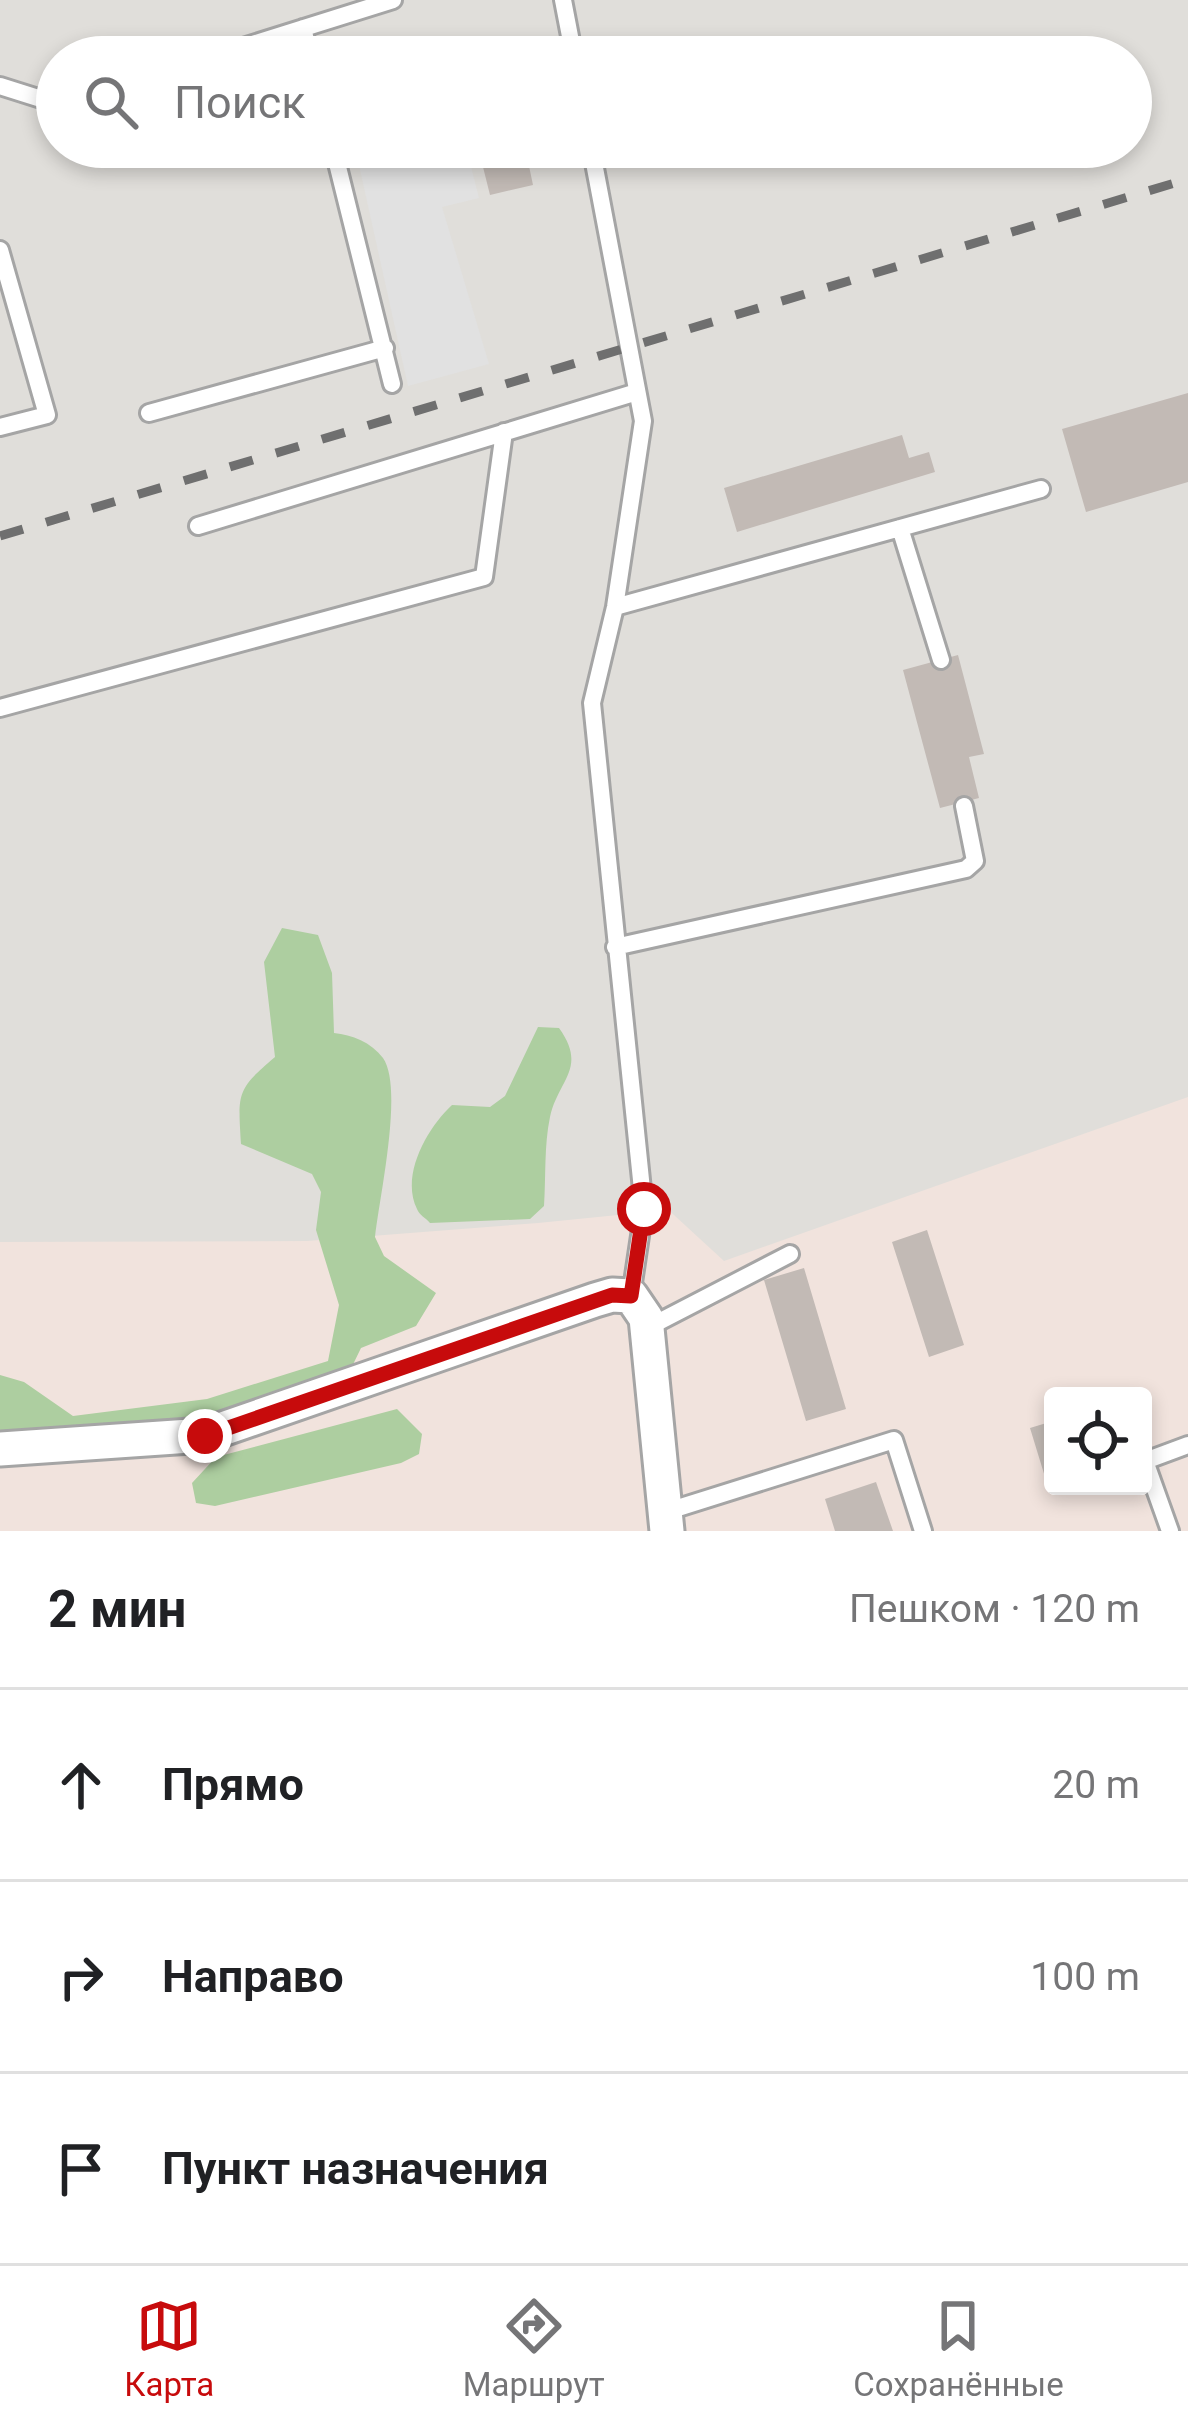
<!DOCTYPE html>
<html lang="ru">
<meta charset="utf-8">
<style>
:root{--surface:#fff;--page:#f6f6f6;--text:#202124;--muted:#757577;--line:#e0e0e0;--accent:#c70b0c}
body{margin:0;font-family:Roboto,sans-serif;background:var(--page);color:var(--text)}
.controls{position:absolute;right:36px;bottom:36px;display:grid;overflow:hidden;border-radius:12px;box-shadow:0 6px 18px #0003}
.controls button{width:108px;height:108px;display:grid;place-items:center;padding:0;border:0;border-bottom:3px solid var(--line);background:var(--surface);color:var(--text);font:60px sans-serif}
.stop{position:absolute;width:36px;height:36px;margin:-27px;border:9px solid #c70b0c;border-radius:50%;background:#fff}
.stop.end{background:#c70b0c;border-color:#fff;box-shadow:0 3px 12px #0008}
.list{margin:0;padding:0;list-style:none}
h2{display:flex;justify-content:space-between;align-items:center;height:156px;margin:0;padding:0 48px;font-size:51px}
h2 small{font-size:39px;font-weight:400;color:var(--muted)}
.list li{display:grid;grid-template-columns:78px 1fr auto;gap:36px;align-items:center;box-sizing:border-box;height:192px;padding:0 48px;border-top:3px solid var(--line)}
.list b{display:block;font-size:45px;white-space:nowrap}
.list em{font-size:39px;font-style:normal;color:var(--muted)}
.icon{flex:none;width:66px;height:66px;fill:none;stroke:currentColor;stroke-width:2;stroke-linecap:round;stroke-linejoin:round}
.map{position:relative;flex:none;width:1188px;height:1531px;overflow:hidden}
.search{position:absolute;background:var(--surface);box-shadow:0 6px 18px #0003;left:36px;right:36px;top:36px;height:132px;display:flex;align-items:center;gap:30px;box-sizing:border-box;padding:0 42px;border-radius:66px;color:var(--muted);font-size:45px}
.sheet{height:732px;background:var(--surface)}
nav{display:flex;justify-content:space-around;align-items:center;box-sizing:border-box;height:168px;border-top:3px solid var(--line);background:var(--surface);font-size:33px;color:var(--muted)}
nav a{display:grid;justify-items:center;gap:6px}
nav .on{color:var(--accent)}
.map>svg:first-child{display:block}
.military{fill:#f1e3dd;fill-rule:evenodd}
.airport{fill:#e0deda;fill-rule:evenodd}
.forest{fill:#adcea0}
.parking{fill:#e1e1e1}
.building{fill:#c2bab5}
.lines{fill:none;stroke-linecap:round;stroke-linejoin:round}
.lane-casing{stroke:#a5a5a5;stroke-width:22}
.street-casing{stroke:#a5a5a5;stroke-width:39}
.lane{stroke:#fff;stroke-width:16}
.street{stroke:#fff;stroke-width:33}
.rail{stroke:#6f6f6f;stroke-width:9;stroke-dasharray:24 24;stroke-linecap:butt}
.route{stroke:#c70b0c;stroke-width:15}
</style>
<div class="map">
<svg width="1188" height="1531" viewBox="0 0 1188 1531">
<rect width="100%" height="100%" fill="#f1eee9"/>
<path class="military" d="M 0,0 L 1188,0 L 1188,1531 L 0,1531 ZM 57,57 L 1131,57 L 1131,147 L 57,147 ZM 1053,1396 L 1143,1396 L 1143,1486 L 1053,1486 Z"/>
<path class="airport" d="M 0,0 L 1188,0 L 1188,1097 L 724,1261 L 662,1204 L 628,1214 L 538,1223 L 307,1241 L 0,1242 ZM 57,57 L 1131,57 L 1131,147 L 57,147 Z"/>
<path class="forest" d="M 282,928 L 318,935 L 332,973 L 334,1033 C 352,1035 371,1042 383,1058 C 404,1088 379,1199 375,1237 L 384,1256 L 436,1293 L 416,1326 L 361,1348 L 344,1383 L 209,1422 L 0,1434 L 0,1375 L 24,1382 L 73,1416 L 207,1399 L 328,1361 L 339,1305 L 316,1230 L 321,1192 L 312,1174 L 241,1144 C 238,1093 236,1090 275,1057 L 264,962 Z
M 538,1027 L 559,1028 C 588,1068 558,1080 550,1117 C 544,1145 546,1177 544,1206 L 530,1219 L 430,1223 C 426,1218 419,1215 417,1209 C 400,1175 428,1127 452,1105 L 490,1107 L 505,1096 Z
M 397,1409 L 422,1434 L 419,1454 L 401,1463 L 215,1506 L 196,1503 L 192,1483 L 216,1457 Z"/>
<path class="parking" d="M 355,147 L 466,147 L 479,198 L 442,207 L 489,364 L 408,386 Z"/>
<path class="building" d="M 478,147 L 525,147 L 533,185 L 490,195 Z
M 1188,393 L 1188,482 L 1086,512 L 1062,429 Z
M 902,435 L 909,458 L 929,452 L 935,472 L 737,532 L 724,488 Z
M 958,655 L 984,754 L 969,757 L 979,798 L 940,808 L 903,670 Z
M 927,1230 L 964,1345 L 929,1357 L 892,1242 Z
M 804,1268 L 846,1409 L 806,1421 L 764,1280 Z
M 1053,1421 L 1053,1475 L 1045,1477 L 1030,1428 Z
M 876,1482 L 893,1531 L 835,1531 L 825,1499 Z"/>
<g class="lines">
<defs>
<path id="lane" d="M 563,0 L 574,57
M 303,28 L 310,57
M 211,57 L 393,0
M 0,86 L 57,104
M 333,147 L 392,384
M 591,147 L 643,421 L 615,607 L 592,703 L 644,1209 L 631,1296
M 0,250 L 47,415 L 0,427
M 149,413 L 385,348
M 198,526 L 637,392
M 900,528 L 941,660
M 615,607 L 1041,489
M 0,708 L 484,577 L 504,432
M 615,947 L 966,869 L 975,861 L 964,806
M 647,1328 L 790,1254
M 665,1512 L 894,1440 L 923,1531
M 1170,1531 L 1145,1461 L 1188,1445"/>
<path id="street" d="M 0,1449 L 205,1435 L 595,1300 L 612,1295 L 631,1296 L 646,1318 L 667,1531"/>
</defs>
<use href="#lane" class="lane-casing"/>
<use href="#street" class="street-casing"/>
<use href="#lane" class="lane"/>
<use href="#street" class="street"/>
<path class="rail" d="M 0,536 L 1188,179"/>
</g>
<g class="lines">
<path class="route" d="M 205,1436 L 612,1295 L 631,1296 L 644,1209"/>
</g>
</svg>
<div class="controls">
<button><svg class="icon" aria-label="locate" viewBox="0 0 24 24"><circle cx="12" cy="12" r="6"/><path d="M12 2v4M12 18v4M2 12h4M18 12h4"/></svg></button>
</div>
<div class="stop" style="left:644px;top:1209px"></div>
<div class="stop end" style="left:205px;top:1436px"></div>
<div class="search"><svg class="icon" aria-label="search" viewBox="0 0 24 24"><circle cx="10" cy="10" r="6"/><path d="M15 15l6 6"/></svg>Поиск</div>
</div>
<section class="sheet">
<h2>2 мин<small>Пешком · 120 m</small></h2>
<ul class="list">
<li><svg class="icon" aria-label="ahead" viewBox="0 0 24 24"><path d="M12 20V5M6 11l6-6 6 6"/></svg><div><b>Прямо</b></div><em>20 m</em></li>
<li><svg class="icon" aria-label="right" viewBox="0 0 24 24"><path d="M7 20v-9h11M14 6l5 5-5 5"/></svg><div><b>Направо</b></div><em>100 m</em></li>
<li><svg class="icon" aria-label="arrive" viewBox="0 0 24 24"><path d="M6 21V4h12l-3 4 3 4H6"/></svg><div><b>Пункт назначения</b></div></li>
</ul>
</section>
<nav>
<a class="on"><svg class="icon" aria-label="map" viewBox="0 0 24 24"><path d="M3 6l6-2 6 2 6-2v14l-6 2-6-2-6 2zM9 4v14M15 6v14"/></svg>Карта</a>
<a><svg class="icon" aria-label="directions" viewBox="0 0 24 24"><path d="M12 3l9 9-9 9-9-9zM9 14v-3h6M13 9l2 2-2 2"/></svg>Маршрут</a>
<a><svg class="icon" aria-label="saved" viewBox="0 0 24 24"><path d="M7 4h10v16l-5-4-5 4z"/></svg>Сохранённые</a>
</nav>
